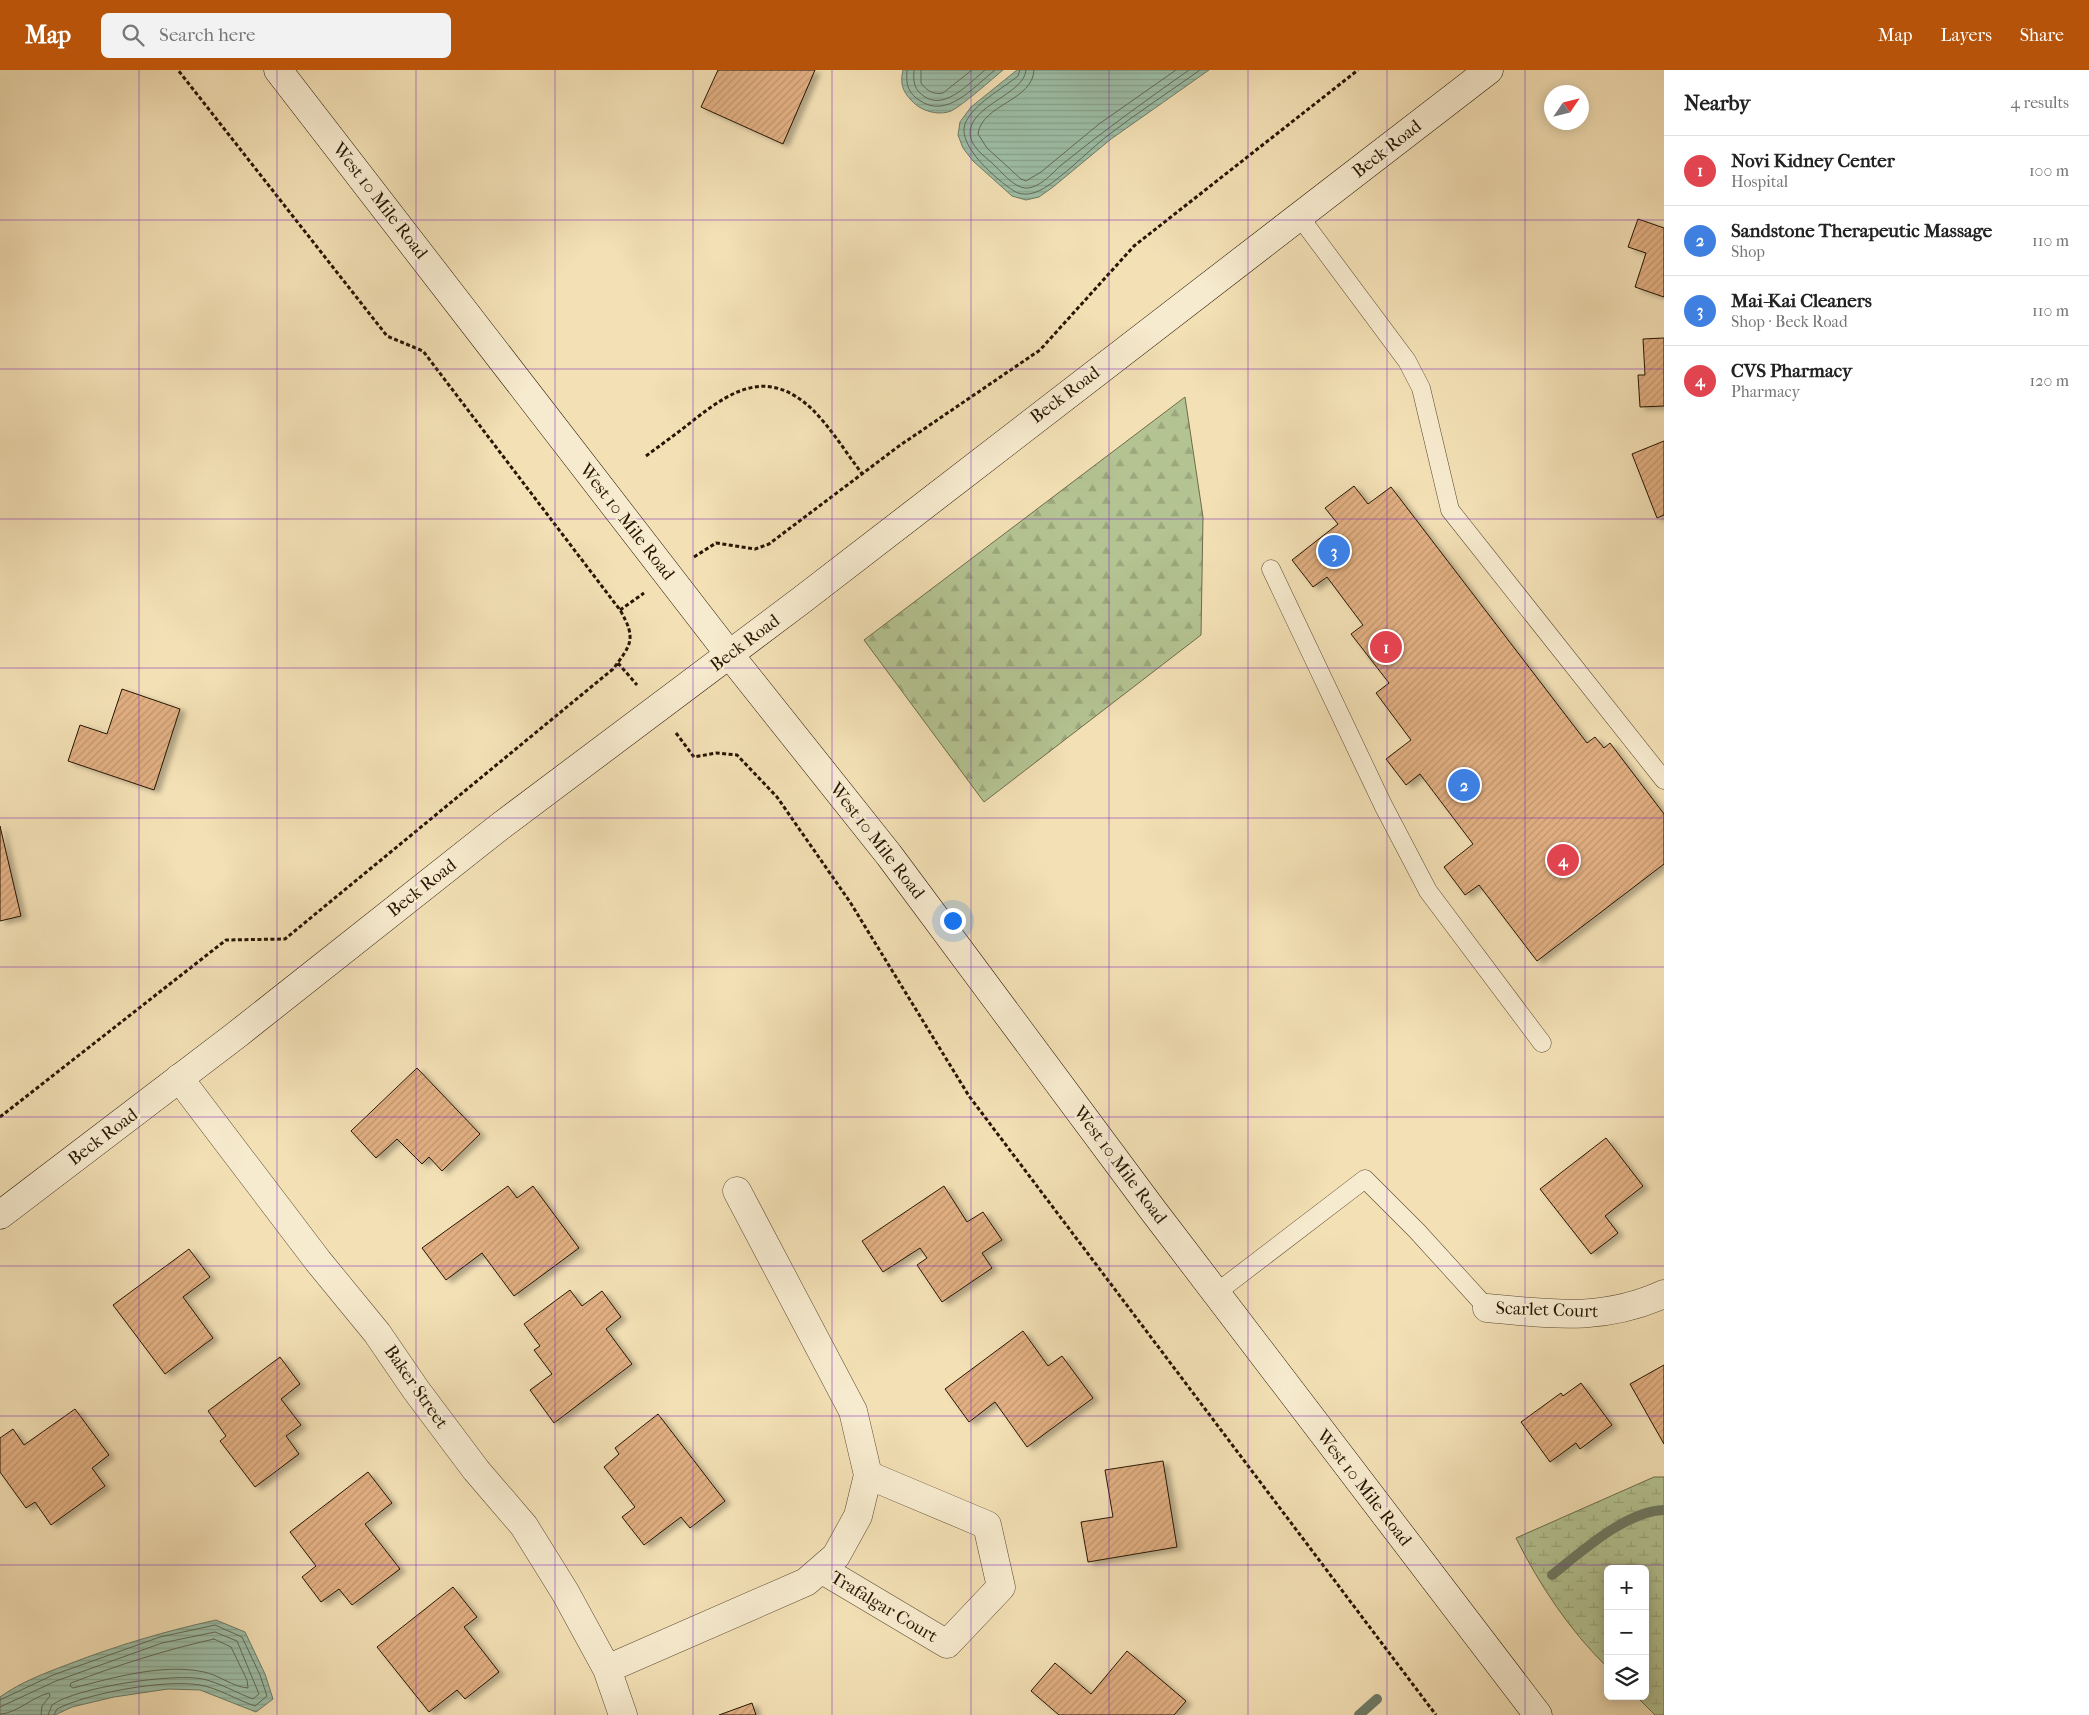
<!DOCTYPE html>
<meta charset="utf-8">
<style>
:root{--surface:#fff;--page:#f2f2f2;--text:#222;--muted:#767676;--line:#e0e0e0;--accent:#b45309}
body{margin:0;font-family:"IM FELL French Canon",serif;background:var(--page);color:var(--text)}
.controls{position:absolute;right:15px;bottom:15px;display:grid;overflow:hidden;border-radius:8px;box-shadow:0 2px 12px #0003}
.controls button{width:45px;height:45px;display:grid;place-items:center;padding:0;border:0;border-bottom:1px solid var(--line);background:var(--surface);color:var(--text);font:25px sans-serif}
.compass{position:absolute;left:1544px;top:15px;width:45px;height:45px;border-radius:50%;background:var(--surface);box-shadow:0 2px 12px #0003;rotate:55deg}
.you{position:absolute;left:952px;top:850px;width:18px;height:18px;margin:-12px;border:4px solid #fff;border-radius:50%;background:#1a73e8;box-shadow:0 0 0 8px #1a73e833}
.badge{display:grid;place-items:center;width:32px;height:32px;border-radius:50%;background:var(--accent);color:#fff;font-size:16px;font-weight:700}
.pin{position:absolute;translate:-50% -50%;border:2px solid #fff;box-shadow:0 1px 5px #0006}
.list{margin:0;padding:0;list-style:none}
h2{display:flex;justify-content:space-between;align-items:center;height:65px;margin:0;padding:0 20px;font-size:21px}
h2 small{font-size:16px;font-weight:400;color:var(--muted)}
.list li{display:grid;grid-template-columns:32px 1fr auto;gap:15px;align-items:center;box-sizing:border-box;height:70px;padding:0 20px;border-top:1px solid var(--line)}
.list b{display:block;font-size:19px;white-space:nowrap}
.list p{margin:0;font-size:16px;white-space:nowrap;color:var(--muted)}
.list em{font-size:16px;font-style:normal;color:var(--muted)}
.icon{flex:none;width:28px;height:28px;fill:none;stroke:currentColor;stroke-width:2;stroke-linecap:round;stroke-linejoin:round}
.map{position:relative;flex:none;width:1664px;height:1645px;overflow:hidden}
header{display:flex;align-items:center;gap:30px;box-sizing:border-box;height:70px;padding:0 25px;background:var(--accent);color:#fff}
header strong{font-size:24px}
nav{display:flex;gap:28px;margin-inline-start:auto;font-size:18px}
.search{width:350px;height:45px;background:var(--page);display:flex;align-items:center;gap:12px;box-sizing:border-box;padding:0 18px;border-radius:8px;color:var(--muted);font-size:19px}
main{display:flex}
aside{flex:1;background:var(--surface)}
.map>svg:first-child{display:block}
.forest{fill:url(#forest-firs);stroke:#6e6c4a}
.wetland{fill:url(#wetland-marsh);stroke:#6e6c4a}
.water{fill:url(#water-rules);stroke:#6e7b65}
.lines{fill:none;stroke-linecap:round;stroke-linejoin:round}
.shore{stroke:#626a54;stroke-width:1}
.stream{stroke:#6e7b65;stroke-width:10}
.building{fill:url(#building-hatch);stroke:#271602;filter:url(#shadow)}
.lane-casing{stroke:#5a482f;stroke-width:19}
.street-casing{stroke:#5a482f;stroke-width:29}
.secondary-casing{stroke:#271602;stroke-width:29}
.path{stroke:#271602;stroke-width:3;stroke-dasharray:4 2.5;stroke-linecap:butt}
.lane{stroke:#f7ebcf;stroke-width:18}
.street{stroke:#f7ebcf;stroke-width:28}
.secondary{stroke:#f7ebcf;stroke-width:28}
.grid{fill:none;stroke:#7b2cbf;stroke-width:1;stroke-opacity:0.55}
.labels{text-anchor:middle;dominant-baseline:central;stroke-width:4.5;stroke-linejoin:round;paint-order:stroke}
.street-label{font-size:18px;fill:#271602;stroke:#f7ebcf}
</style>
<header>
<strong>Map</strong>
<div class="search"><svg class="icon" aria-label="search" viewBox="0 0 24 24"><circle cx="10" cy="10" r="6"/><path d="M15 15l6 6"/></svg>Search here</div>
<nav><a>Map</a><a>Layers</a><a>Share</a></nav>
</header>
<main>
<div class="map">
<svg width="1664" height="1645" viewBox="0 0 1664 1645">
<defs>
<pattern id="forest-firs" width="22" height="20" patternUnits="userSpaceOnUse" patternTransform="scale(1.25)"><rect width="22" height="20" fill="#b4c392"/><path d="M5 1l3.5 6h-7zM16 11l3.5 6h-7z" fill="#9ba77c"/></pattern>
<pattern id="wetland-marsh" width="20" height="14" patternUnits="userSpaceOnUse" patternTransform="scale(1.25)"><rect width="20" height="14" fill="#b4c392"/><path d="M1 5h8M5 5V1M11 12h8M15 12V8" fill="none" stroke="#9ba77c"/></pattern>
<pattern id="water-rules" width="6" height="5" patternUnits="userSpaceOnUse" patternTransform="scale(1.25)"><rect width="6" height="5" fill="#9dbea7"/><path d="M0 2.5h6" fill="none" stroke="#87a38e"/></pattern>
<pattern id="building-hatch" width="6" height="6" patternUnits="userSpaceOnUse" patternTransform="scale(1.25)"><rect width="6" height="6" fill="#e1af82"/><path d="M-1 1l2-2M0 6l6-6M5 7l2-2" fill="none" stroke="#c1966f"/></pattern>
<filter id="shadow"><feDropShadow dx="5.5" dy="3" stdDeviation="2.5" flood-color="#0004"/></filter>
</defs>
<rect width="100%" height="100%" fill="#f3e0b5"/>
<filter id="stains"><feTurbulence type="fractalNoise" baseFrequency=".004" numOctaves="4"/><feColorMatrix values="0 0 0 0 .2 0 0 0 0 .09 0 0 0 0 .02 0 0 0 .5 -.17"/></filter>
<radialGradient id="worn" r=".72"><stop offset=".6" stop-color="#630" stop-opacity="0"/><stop offset="1" stop-color="#630" stop-opacity=".3"/></radialGradient>
<path class="forest" d="M 1185,327 L 1203,447 L 1201,565 L 984,732 L 864,570 Z"/>
<path class="wetland" d="M 1654,1407 L 1664,1407 L 1664,1645 L 1655,1645 L 1636,1626 L 1645,1626 L 1645,1499 L 1608,1499 L 1608,1598 C 1570,1561 1540,1516 1516,1468 Z"/>
<path class="water" d="M 903,0 L 1003,0 C 991,10 963,35 951,41 C 938,46 921,41 912,31 C 902,21 900,13 903,0 Z
M 1017,0 L 1209,0 L 1111,69 L 1053,117 L 1039,127 L 1026,130 L 1012,126 L 973,91 L 963,78 L 958,65 L 960,52 L 971,37 Z
M 216,1550 L 245,1562 L 265,1604 L 273,1629 L 256,1642 L 200,1620 L 168,1619 L 114,1627 L 72,1637 L 55,1645 L 0,1645 L 0,1627 C 21,1612 45,1603 69,1594 C 118,1575 166,1561 216,1550 Z"/>
<g class="lines">
<path class="shore" d="M 907,0 C 906,13 907,22 919,30 C 947,50 973,17 995,0
M 914,0 C 913,12 914,20 925,27 C 946,40 969,13 985,0
M 921,0 L 921,13 C 927,21 934,25 943,23 L 972,0
M 1020,0 L 1018,6 C 1002,19 973,34 965,54 C 957,76 997,110 1014,121 C 1020,125 1029,125 1036,122 C 1054,116 1089,80 1107,66 C 1137,43 1169,22 1200,0
M 1026,0 C 1025,24 970,35 970,63 C 970,76 984,86 992,93 C 1001,101 1013,117 1025,118 C 1038,119 1052,104 1060,96 C 1102,62 1145,31 1189,0
M 1034,0 C 1033,31 982,34 978,64 L 987,78 L 1021,109 L 1026,111 L 1041,102 L 1099,54 L 1176,0
M 214,1569 L 231,1577 L 247,1610 L 248,1618 C 233,1617 219,1605 204,1602 C 162,1593 113,1608 73,1618 L 70,1616 L 71,1613 C 118,1595 165,1580 214,1569 Z
M 0,1630 L 53,1605 L 160,1567 L 215,1555 L 242,1567 L 260,1605 L 267,1626 L 255,1636 C 237,1630 218,1618 200,1615 C 165,1609 88,1623 57,1639 L 54,1645
M 0,1637 L 56,1611 L 162,1573 L 215,1562 L 237,1571 L 259,1624 L 253,1629 C 237,1623 220,1613 203,1609 C 173,1603 77,1617 52,1635 L 48,1645
M 0,1644 C 16,1644 32,1627 49,1623 L 50,1626 L 42,1636 L 41,1645"/>
<path class="stream" d="M 1552,1505 C 1581,1482 1626,1441 1664,1440
M 1359,1645 L 1377,1629"/>
</g>
<path class="building" d="M 718,0 L 815,0 L 783,74 L 701,37 Z
M 1638,149 L 1664,158 L 1664,227 L 1635,217 L 1646,183 L 1628,177 Z
M 1664,268 L 1664,336 L 1640,337 L 1638,305 L 1645,305 L 1643,269 Z
M 1664,371 L 1664,445 L 1657,448 L 1632,384 Z
M 1354,416 L 1368,434 L 1391,417 L 1587,673 L 1595,667 L 1604,678 L 1610,673 L 1664,744 L 1664,794 L 1537,891 L 1479,815 L 1465,825 L 1444,797 L 1473,774 L 1420,704 L 1406,715 L 1386,689 L 1411,670 L 1376,623 L 1389,613 L 1351,564 L 1363,555 L 1327,507 L 1313,517 L 1292,490 L 1338,454 L 1325,438 Z
M 122,619 L 180,639 L 154,720 L 68,691 L 80,655 L 107,664 Z
M 0,756 L 21,846 L 0,851 Z
M 417,998 L 480,1064 L 442,1101 L 429,1087 L 422,1094 L 397,1069 L 376,1088 L 351,1061 Z
M 1606,1068 L 1643,1116 L 1605,1146 L 1618,1163 L 1591,1184 L 1540,1119 Z
M 508,1116 L 517,1128 L 533,1116 L 579,1178 L 514,1226 L 482,1183 L 446,1210 L 422,1178 Z
M 944,1116 L 967,1152 L 983,1142 L 1002,1170 L 982,1183 L 992,1198 L 942,1232 L 917,1195 L 927,1188 L 920,1178 L 883,1202 L 862,1171 Z
M 189,1179 L 210,1207 L 183,1227 L 213,1268 L 165,1304 L 113,1235 Z
M 570,1220 L 582,1236 L 602,1221 L 621,1247 L 606,1259 L 632,1294 L 554,1353 L 530,1320 L 552,1304 L 534,1280 L 540,1276 L 524,1254 Z
M 1023,1261 L 1048,1296 L 1062,1286 L 1093,1328 L 1027,1377 L 995,1332 L 969,1352 L 945,1319 Z
M 280,1287 L 300,1314 L 281,1329 L 301,1355 L 286,1366 L 299,1384 L 255,1417 L 220,1371 L 226,1366 L 208,1341 Z
M 1664,1295 L 1664,1374 L 1630,1314 Z
M 1581,1313 L 1612,1355 L 1580,1379 L 1576,1373 L 1550,1392 L 1521,1352 L 1561,1323 L 1563,1326 Z
M 75,1339 L 109,1385 L 92,1398 L 105,1416 L 51,1455 L 35,1432 L 26,1438 L 0,1402 L 0,1368 L 13,1359 L 24,1375 Z
M 658,1344 L 725,1431 L 690,1458 L 681,1447 L 644,1475 L 622,1447 L 635,1437 L 604,1397 L 619,1384 L 615,1378 Z
M 1163,1391 L 1177,1477 L 1088,1492 L 1081,1452 L 1113,1447 L 1105,1400 Z
M 368,1402 L 392,1433 L 365,1454 L 400,1499 L 352,1535 L 339,1519 L 321,1532 L 302,1507 L 316,1496 L 290,1462 Z
M 453,1517 L 477,1547 L 464,1557 L 499,1602 L 465,1629 L 457,1620 L 429,1642 L 377,1577 Z
M 1127,1581 L 1186,1631 L 1174,1645 L 1059,1645 L 1031,1621 L 1055,1593 L 1091,1624 Z
M 752,1633 L 756,1645 L 719,1645 Z"/>
<g class="lines">
<defs>
<path id="lane" d="M 1299,146 L 1407,291 L 1421,318 L 1450,440 L 1664,710
M 1271,499 L 1383,735 L 1428,821 L 1542,973
M 1216,1223 L 1365,1109 L 1417,1161 L 1487,1238"/>
<path id="street" d="M 179,1008 L 318,1191 L 377,1263 L 416,1320 L 476,1400 L 524,1456 L 565,1522 L 607,1599 L 623,1645
M 1487,1238 C 1552,1244 1602,1252 1664,1224
M 821,1499 L 947,1574 L 1001,1517 L 987,1455 L 868,1405
M 607,1599 L 806,1512 L 836,1486 L 858,1446 L 868,1405 L 853,1341 L 737,1121"/>
<path id="secondary" d="M 278,0 L 729,584 L 889,785 L 1152,1139 L 1538,1645
M 0,1145 L 235,966 L 498,758 L 803,529 L 1489,0"/>
</defs>
<use href="#lane" class="lane-casing"/>
<use href="#street" class="street-casing"/>
<use href="#secondary" class="secondary-casing"/>
<path class="path" d="M 646,386 C 662,374 679,362 695,349 C 735,318 769,299 812,339 C 831,358 847,384 863,405
M 694,487 L 716,473 L 755,479 L 769,474 L 899,376 L 1040,280 L 1134,176 L 1358,0
M 620,540 L 644,523
M 618,593 L 637,615
M 676,663 L 694,687 L 716,683 L 737,685 L 777,727 L 850,832 L 969,1026 L 1436,1645
M 0,1047 L 226,870 L 285,869 L 613,599 C 631,575 637,569 620,540 L 423,281 L 387,266 L 178,0"/>
<use href="#lane" class="lane"/>
<use href="#street" class="street"/>
<use href="#secondary" class="secondary"/>
</g>
<path class="grid" d="M 139,0 L 139,1645M 277,0 L 277,1645M 416,0 L 416,1645M 555,0 L 555,1645M 693,0 L 693,1645M 832,0 L 832,1645M 971,0 L 971,1645M 1109,0 L 1109,1645M 1248,0 L 1248,1645M 1387,0 L 1387,1645M 1525,0 L 1525,1645M 0,150 L 1664,150M 0,299 L 1664,299M 0,449 L 1664,449M 0,598 L 1664,598M 0,748 L 1664,748M 0,897 L 1664,897M 0,1047 L 1664,1047M 0,1196 L 1664,1196M 0,1346 L 1664,1346M 0,1495 L 1664,1495"/>
<g class="labels">
<g class="street-label">
<text transform="translate(1387 79) rotate(-38)">Beck Road</text>
<text transform="translate(380 131) rotate(52)">West 10 Mile Road</text>
<text transform="translate(1065 325) rotate(-37)">Beck Road</text>
<text transform="translate(627 452) rotate(52)">West 10 Mile Road</text>
<text transform="translate(745 573) rotate(-37)">Beck Road</text>
<text transform="translate(877 771) rotate(52)">West 10 Mile Road</text>
<text transform="translate(422 818) rotate(-38)">Beck Road</text>
<text transform="translate(103 1067) rotate(-37)">Beck Road</text>
<text transform="translate(1120 1095) rotate(53)">West 10 Mile Road</text>
<text transform="translate(1547 1240) rotate(2)">Scarlet Court</text>
<text transform="translate(416 1317) rotate(55)">Baker Street</text>
<text transform="translate(1364 1418) rotate(52)">West 10 Mile Road</text>
<text transform="translate(884 1537) rotate(31)">Trafalgar Court</text>
</g>
</g>
<rect width="100%" height="100%" filter="url(#stains)"/>
<rect width="100%" height="100%" fill="url(#worn)"/>
</svg>
<div class="controls">
<button>+</button>
<button>−</button>
<button><svg class="icon" aria-label="layers" viewBox="0 0 24 24"><path d="M12 4l9 5-9 5-9-5zM3 14l9 5 9-5"/></svg></button>
</div>
<svg class="compass" viewBox="-18 -18 36 36"><path d="M0-13l5 13h-10z" fill="#e53935"/><path d="M0 13l5-13h-10z" fill="#767676"/></svg>
<div class="you"></div>
<div class="pin badge" style="left:1386px;top:577px;background:#e0444e">1</div>
<div class="pin badge" style="left:1464px;top:715px;background:#3f7fe0">2</div>
<div class="pin badge" style="left:1334px;top:481px;background:#3f7fe0">3</div>
<div class="pin badge" style="left:1563px;top:790px;background:#e0444e">4</div>
</div>
<aside>
<h2>Nearby<small>4 results</small></h2>
<ul class="list">
<li><span class="badge" style="background:#e0444e">1</span><div><b>Novi Kidney Center</b><p>Hospital</p></div><em>100 m</em></li>
<li><span class="badge" style="background:#3f7fe0">2</span><div><b>Sandstone Therapeutic Massage</b><p>Shop</p></div><em>110 m</em></li>
<li><span class="badge" style="background:#3f7fe0">3</span><div><b>Mai-Kai Cleaners</b><p>Shop · Beck Road</p></div><em>110 m</em></li>
<li><span class="badge" style="background:#e0444e">4</span><div><b>CVS Pharmacy</b><p>Pharmacy</p></div><em>120 m</em></li>
</ul>
</aside>
</main>
